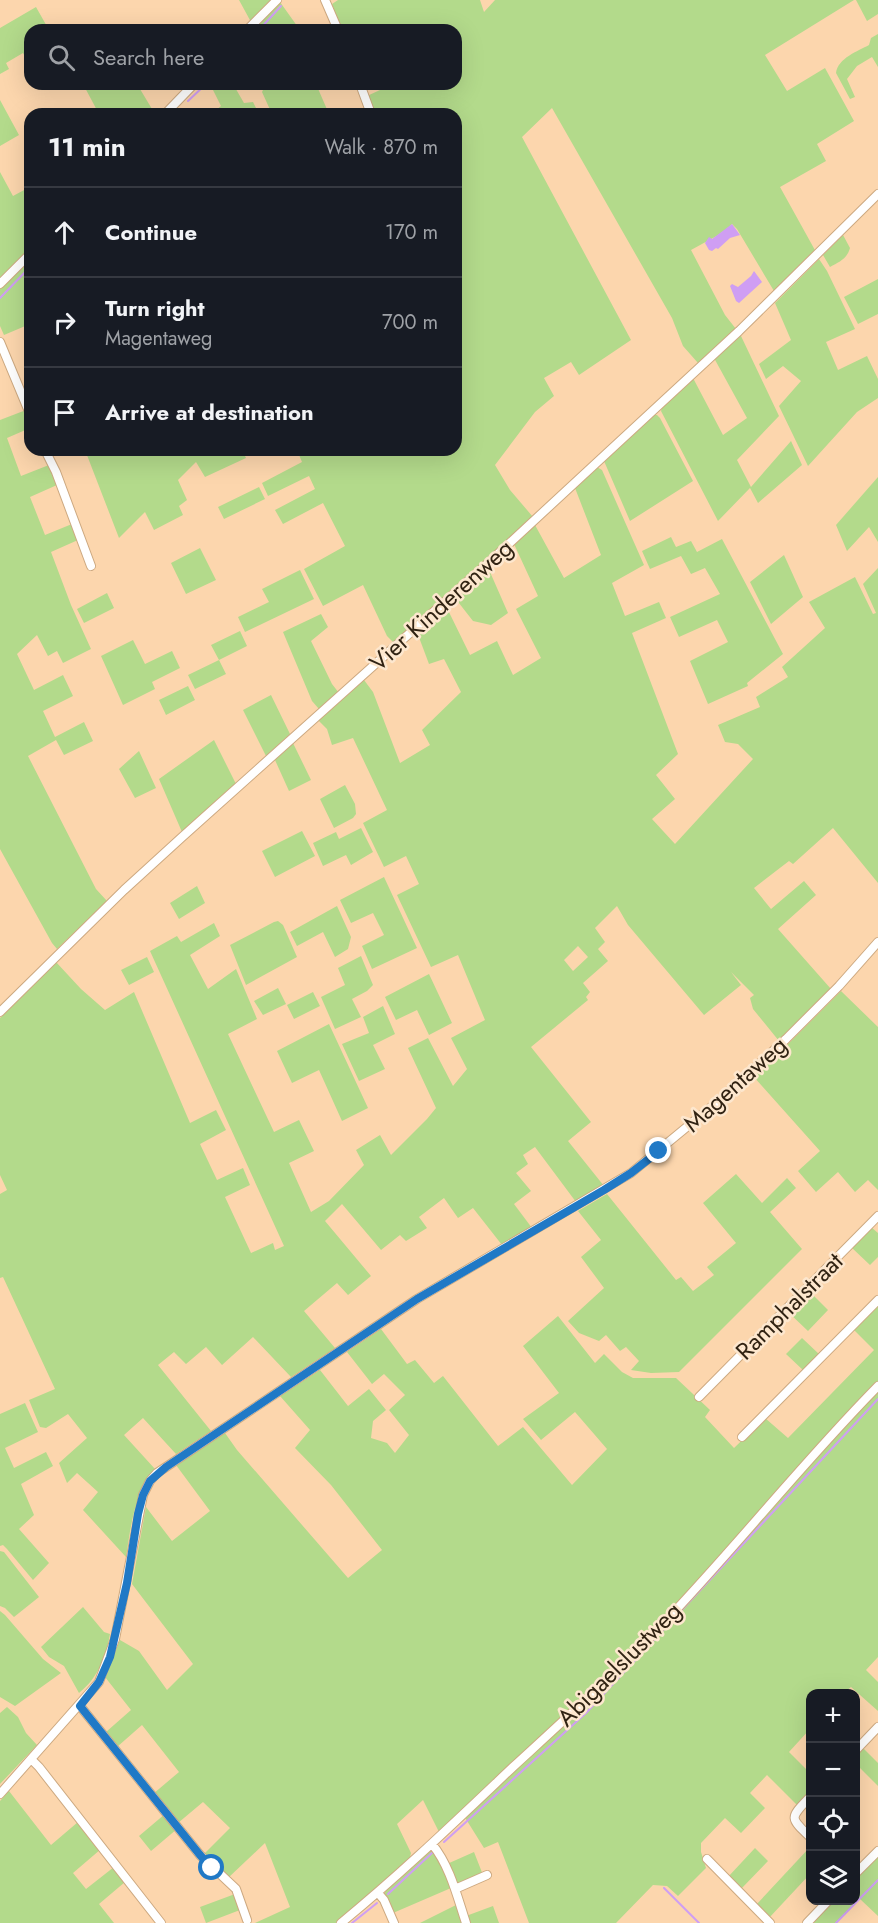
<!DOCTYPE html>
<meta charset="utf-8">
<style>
:root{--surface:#171b24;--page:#242831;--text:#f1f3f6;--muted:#9ea1a6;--line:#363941}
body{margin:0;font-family:Jost,sans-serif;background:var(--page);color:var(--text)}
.controls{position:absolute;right:18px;bottom:18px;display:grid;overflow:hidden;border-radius:12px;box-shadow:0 6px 24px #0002}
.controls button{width:54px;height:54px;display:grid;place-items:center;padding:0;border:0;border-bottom:2px solid var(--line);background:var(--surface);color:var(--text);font:30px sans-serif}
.stop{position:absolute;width:18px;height:18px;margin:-14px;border:4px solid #2079c6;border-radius:50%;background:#fff}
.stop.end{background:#2079c6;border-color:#fff;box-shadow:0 2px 6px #0008}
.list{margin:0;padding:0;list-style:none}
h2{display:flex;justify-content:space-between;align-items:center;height:78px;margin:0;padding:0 24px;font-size:26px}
h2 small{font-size:20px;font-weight:400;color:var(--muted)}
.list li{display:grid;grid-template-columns:39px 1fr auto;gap:18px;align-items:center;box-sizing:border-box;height:90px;padding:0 24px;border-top:2px solid var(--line)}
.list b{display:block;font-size:22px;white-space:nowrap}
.list p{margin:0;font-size:20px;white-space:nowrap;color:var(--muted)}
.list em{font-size:20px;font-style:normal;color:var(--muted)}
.icon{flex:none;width:33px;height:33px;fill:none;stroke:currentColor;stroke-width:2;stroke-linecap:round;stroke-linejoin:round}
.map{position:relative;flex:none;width:878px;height:1923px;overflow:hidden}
.search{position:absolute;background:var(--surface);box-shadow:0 6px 24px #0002;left:24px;top:24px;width:438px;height:66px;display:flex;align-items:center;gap:15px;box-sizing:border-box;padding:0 21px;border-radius:18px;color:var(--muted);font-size:22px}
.panel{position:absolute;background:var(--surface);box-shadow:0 6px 24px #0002;left:24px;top:108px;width:438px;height:348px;border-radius:18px}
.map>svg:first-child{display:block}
.green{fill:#b3da8b;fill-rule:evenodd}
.water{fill:#cf9ef3}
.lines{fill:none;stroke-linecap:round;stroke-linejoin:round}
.stream{stroke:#cf9ef3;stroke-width:2}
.minor-casing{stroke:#cda981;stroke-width:10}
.minor{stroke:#fff;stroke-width:8}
.route{stroke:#2079c6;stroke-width:8}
.labels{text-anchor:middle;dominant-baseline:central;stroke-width:5;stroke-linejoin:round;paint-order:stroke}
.street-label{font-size:24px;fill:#312313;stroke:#fde7ce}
</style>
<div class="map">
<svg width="878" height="1923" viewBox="0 0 878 1923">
<rect width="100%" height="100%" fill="#fcd6ad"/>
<path class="green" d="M 239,0 L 272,0 L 251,22 Z
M 338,0 L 480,0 L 484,12 L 495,0 L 854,0 L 765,55 L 787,91 L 825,68 L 854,121 L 817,144 L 826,161 L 780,187 L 816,252 L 774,291 L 737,229 L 732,224 L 722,233 L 691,250 L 725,315 L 736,329 L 698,363 L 683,346 L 672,318 L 552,108 L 522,137 L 631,340 L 579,375 L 571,362 L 544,378 L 554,396 L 535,412 L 495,465 L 510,490 L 533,517 L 394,643 L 387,636 L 363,585 L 323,606 L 304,569 L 345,546 L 323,503 L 283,524 L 275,510 L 315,489 L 309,476 L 268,496 L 262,483 L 302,462 L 297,450 L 456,450 L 456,114 L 405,114 L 403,112 L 398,114 L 374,114 L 367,96 L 393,84 L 456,84 L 456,30 L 341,30 L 332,4 Z
M 856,0 L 878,0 L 878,14 L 867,21 Z
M 280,2 L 300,30 L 252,30 Z
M 36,7 L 49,30 L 30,30 L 30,66 L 23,53 L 6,63 L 9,69 L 0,74 L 0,28 Z
M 878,34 L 878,67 L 872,57 L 857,66 L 847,79 L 855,97 L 850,99 L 836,73 C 838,58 858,51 869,45 L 871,38 Z
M 83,84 L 137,84 L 155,114 L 99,114 Z
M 210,84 L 233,84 L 244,103 L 253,102 L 259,114 L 211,114 L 221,106 Z
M 259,84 L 316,84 L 329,114 L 272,114 L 262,92 L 263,90 Z
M 0,100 L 19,135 L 0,146 Z
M 0,172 L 13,196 L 26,189 L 30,192 L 30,248 L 0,279 Z
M 843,235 L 850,248 C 847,259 839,262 830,267 L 823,255 Z
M 30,258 L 30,286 L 25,290 L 30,302 L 30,324 L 4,335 L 0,326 L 0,289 Z
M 819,259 L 827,271 L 855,329 L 826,342 L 838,370 L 867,356 L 878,379 L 878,398 L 857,412 L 808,466 L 779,406 L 801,381 L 783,366 L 766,379 L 759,364 L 791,340 L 775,303 Z
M 878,279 L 878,314 L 858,324 L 844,297 Z
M 738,336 L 741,336 L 779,416 L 737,460 L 751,487 L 791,441 L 802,465 L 758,503 L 750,488 L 718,521 L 661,411 L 663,405 L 693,378 L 723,435 L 747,418 L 714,358 Z
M 26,410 L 30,419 L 30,428 L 7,438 L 21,476 L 49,465 L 57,485 L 30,497 L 45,535 L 72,524 L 78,540 L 51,552 L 71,605 L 91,649 L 63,663 L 57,651 L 48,656 L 37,635 L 17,654 L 34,690 L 63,675 L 73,696 L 43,711 L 55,737 L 84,722 L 93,741 L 64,755 L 56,740 L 28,756 L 96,889 L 107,901 L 57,949 L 52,943 L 0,849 L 0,420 Z
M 653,415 L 657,415 L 660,418 L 693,481 L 630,521 L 604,461 Z
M 85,450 L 242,450 L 246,458 L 205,477 L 196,462 L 178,480 L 187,500 L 179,506 L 183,515 L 154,530 L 145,512 L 119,538 Z
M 597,467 L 602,470 L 644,565 L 612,583 L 625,616 L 659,602 L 666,618 L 632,633 L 678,754 L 656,775 L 675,799 L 652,819 L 675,844 L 753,759 L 738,744 L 725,742 L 718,725 L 760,707 L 756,697 L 788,677 L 782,667 L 825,628 L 809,602 L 855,577 L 873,614 L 876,613 L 863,584 L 878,568 L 878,883 L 833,828 L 793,864 L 789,861 L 754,888 L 771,909 L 804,881 L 816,895 L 778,929 L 831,989 L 779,1041 L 753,1009 L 750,998 L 754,995 L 731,972 L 741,985 L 704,1015 L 628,925 L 617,906 L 595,928 L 605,942 L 598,949 L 608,961 L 583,983 L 590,992 L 586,997 L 588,1000 L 531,1047 L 591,1122 L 568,1141 L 604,1186 L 576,1202 L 535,1147 L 523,1155 L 528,1164 L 516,1173 L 531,1191 L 514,1204 L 532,1228 L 502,1245 L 473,1208 L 458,1218 L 444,1198 L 419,1217 L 427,1228 L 406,1241 L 400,1235 L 381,1250 L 342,1204 L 325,1221 L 371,1276 L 348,1295 L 337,1283 L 304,1311 L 335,1348 L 291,1377 L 253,1337 L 222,1365 L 206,1347 L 186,1364 L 174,1352 L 158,1365 L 211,1431 L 176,1454 L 143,1418 L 124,1435 L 155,1469 C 134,1495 131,1525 126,1557 L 83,1510 L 98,1492 L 77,1473 L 67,1483 L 59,1463 L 87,1438 L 68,1414 L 46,1428 L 40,1427 L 29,1400 L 55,1389 L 3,1277 L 0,1278 L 0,1194 L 7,1190 L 0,1175 L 0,1018 L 56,962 L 81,989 L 105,1010 L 134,992 L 190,1123 L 216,1110 L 226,1130 L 200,1144 L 217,1180 L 243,1168 L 250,1185 L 225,1197 L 251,1253 L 273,1243 L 275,1250 L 284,1246 L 150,951 L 177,936 L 181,942 L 214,923 L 220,936 L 190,955 L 208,989 L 236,969 L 257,1019 L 228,1034 L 274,1132 L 299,1120 L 314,1151 L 289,1163 L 311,1212 L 329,1201 L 364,1165 L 356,1150 L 380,1135 L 391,1155 L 427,1119 L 436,1108 L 408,1048 L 428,1038 L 453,1086 L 467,1069 L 451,1038 L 485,1020 L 458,955 L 431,967 L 397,895 L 419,884 L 406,856 L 384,867 L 363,823 L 387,810 L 353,738 L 332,745 L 327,729 L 318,720 L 364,680 L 373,692 L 400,763 L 430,745 L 422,730 L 461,692 L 444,659 L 429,664 L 417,632 L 446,606 L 470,655 L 497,641 L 513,675 L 541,658 L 516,609 L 538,596 L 514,544 L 535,525 L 564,578 L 601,555 L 575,488 ZM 578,946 L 588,957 L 573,971 L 564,960 Z
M 878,477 L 878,542 L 869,527 L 847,551 L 836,525 Z
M 259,487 L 265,499 L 224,519 L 218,507 Z
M 671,537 L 676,547 L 691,541 L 697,552 L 722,539 L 783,654 L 747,683 L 748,686 L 708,704 L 690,661 L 728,642 L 717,620 L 679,637 L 670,617 L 720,594 L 705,568 L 691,574 L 681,556 L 650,569 L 642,551 Z
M 200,548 L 216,580 L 186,594 L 171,563 Z
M 784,555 L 803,597 L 771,624 L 750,582 Z
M 300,570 L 314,599 L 245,632 L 238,617 L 269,602 L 262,589 Z
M 488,570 L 490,572 L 508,613 L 491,625 L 473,621 L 455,598 Z
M 107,593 L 114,608 L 84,623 L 77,609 Z
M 321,614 L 328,627 L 311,641 L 332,684 L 339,693 L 319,709 L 312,701 L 283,632 Z
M 240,631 L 247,646 L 219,660 L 226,674 L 195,689 L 188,675 L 219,660 L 211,645 Z
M 133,640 L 145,664 L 172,651 L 180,668 L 152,682 L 155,689 L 123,705 L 101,656 Z
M 188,686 L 195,700 L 166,715 L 159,700 Z
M 271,695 L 290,734 L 266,756 L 243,710 Z
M 214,740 L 236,784 L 182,832 L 159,779 Z
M 292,741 L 311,780 L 289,791 L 275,760 L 275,757 Z
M 139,751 L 156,788 L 135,798 L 119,769 Z
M 345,785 L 355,804 L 356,814 L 353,818 L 334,828 L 320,799 Z
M 361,828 L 373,852 L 351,865 L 346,855 L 323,866 L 313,843 L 336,832 L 339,839 Z
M 302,831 L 315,856 L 275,877 L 262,851 Z
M 384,877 L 417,948 L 372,969 L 362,946 L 384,935 L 373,913 L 351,923 L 340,900 Z
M 197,886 L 205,903 L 179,919 L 170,903 Z
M 337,906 L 351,937 L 348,949 L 335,957 L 323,932 L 297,946 L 290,932 Z
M 278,921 L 283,925 L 297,957 L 246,985 L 230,945 L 274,922 Z
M 361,956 L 373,985 L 367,991 L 352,999 L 361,1017 L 335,1029 L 321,997 L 345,985 L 338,968 Z
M 147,957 L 154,972 L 129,985 L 121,970 Z
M 429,974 L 452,1023 L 429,1035 L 417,1010 L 396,1020 L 385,997 Z
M 278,988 L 286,1004 L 263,1015 L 254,1001 Z
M 841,991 L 878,1027 L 878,1190 L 868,1180 L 855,1192 L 838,1172 L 816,1192 L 798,1171 L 820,1151 L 753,1076 L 778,1054 Z
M 313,992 L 320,1006 L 294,1019 L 287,1005 Z
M 383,1006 L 395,1034 L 373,1045 L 385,1069 L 359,1081 L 342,1044 L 369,1033 L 363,1017 Z
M 329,1024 L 368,1108 L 342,1121 L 319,1070 L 292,1083 L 277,1051 Z
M 736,1174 L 762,1203 L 787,1178 L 796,1188 L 770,1212 L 802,1249 L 679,1372 L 651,1373 L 631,1370 L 639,1361 L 626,1347 L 620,1351 L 606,1335 L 599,1341 L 579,1333 L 568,1321 L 604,1288 L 581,1257 L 601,1240 L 578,1211 L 607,1194 L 676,1280 L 681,1277 L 693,1291 L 714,1275 L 707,1267 L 736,1243 L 703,1203 Z
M 871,1227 L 878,1233 L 878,1257 L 870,1265 L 851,1247 Z
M 809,1291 L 828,1310 L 808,1331 L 788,1312 Z
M 878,1305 L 878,1383 L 655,1628 L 579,1702 L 439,1832 L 423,1800 L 397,1824 L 411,1853 L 410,1857 L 396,1873 L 337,1923 L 255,1923 L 290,1907 L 265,1843 L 228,1878 L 203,1855 L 230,1828 L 203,1802 L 178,1823 L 153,1794 L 179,1772 L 142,1725 L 117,1747 L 106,1732 L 131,1710 L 105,1677 L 120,1640 L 139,1651 L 167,1690 L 193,1664 L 132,1584 L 146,1507 L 172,1541 L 210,1511 L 176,1465 L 225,1433 L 237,1450 L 348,1578 L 382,1550 L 331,1485 L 295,1448 L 310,1430 L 280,1396 L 320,1370 L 348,1406 L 369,1389 L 386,1410 L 373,1421 L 371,1438 L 387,1443 L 395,1453 L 409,1435 L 389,1410 L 405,1395 L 384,1374 L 372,1384 L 347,1352 L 381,1329 L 407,1364 L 415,1360 L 434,1383 L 443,1376 L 498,1446 L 523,1427 L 572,1485 L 607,1449 L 575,1412 L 541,1440 L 523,1419 L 559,1393 L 523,1346 L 558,1316 L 595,1363 L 604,1354 L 622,1372 L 633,1378 L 676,1378 L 710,1410 L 705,1417 L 734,1448 L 765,1418 L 788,1438 L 874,1350 L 854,1330 Z
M 802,1338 L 820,1355 L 804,1371 L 786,1354 Z
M 878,1390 L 878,1657 L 866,1670 L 878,1682 L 878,1711 L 851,1687 L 844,1693 L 810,1694 L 810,1729 L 789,1752 L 810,1773 L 810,1793 L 798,1806 L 767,1775 L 750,1793 L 765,1808 L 741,1833 L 725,1818 L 701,1843 L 701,1852 L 706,1868 L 678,1896 L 667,1886 L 653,1885 L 616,1923 L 529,1923 L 498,1842 L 484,1848 L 464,1816 L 579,1709 Z
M 25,1403 L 38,1432 L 5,1448 L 14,1468 L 46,1452 L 53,1466 L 21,1484 L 34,1515 L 19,1529 L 49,1563 L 33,1580 L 7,1549 L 3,1545 L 0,1546 L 0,1414 Z
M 0,1551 L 4,1552 L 39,1597 L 14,1617 L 5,1608 L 0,1606 Z
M 83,1607 L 104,1632 L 110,1634 C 106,1657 98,1678 79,1693 L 64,1666 L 49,1657 L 41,1647 Z
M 0,1611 L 5,1615 L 43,1659 L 61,1673 L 15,1706 L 0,1697 Z
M 7,1707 L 18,1717 L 26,1733 L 37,1745 L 0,1784 L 0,1713 Z
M 862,1747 L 878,1763 L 878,1786 L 856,1764 L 856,1754 Z
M 9,1791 L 51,1845 L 78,1822 L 101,1849 L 73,1873 L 86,1889 L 114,1867 L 125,1882 L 99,1904 L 114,1923 L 0,1923 L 0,1801 Z
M 165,1814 L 177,1829 L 151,1851 L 139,1836 Z
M 810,1847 L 810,1874 L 769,1918 L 756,1905 Z
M 755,1848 L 768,1861 L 741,1889 L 728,1877 Z
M 430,1849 L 437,1856 L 451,1888 L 393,1913 L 384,1894 L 386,1891 Z
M 474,1852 L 483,1875 L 456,1885 L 447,1864 Z
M 878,1856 L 878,1916 L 860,1899 L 836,1923 L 812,1923 L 834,1901 L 856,1900 L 856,1879 Z
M 235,1894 L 240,1910 L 206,1923 L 200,1907 Z
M 458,1904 L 464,1923 L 420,1923 Z
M 493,1906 L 499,1923 L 468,1923 L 466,1916 Z"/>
<path class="water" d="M 732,224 L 740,235 L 730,238 L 718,249 L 716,248 L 712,251 L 709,250 L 705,243 L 709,237 L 712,239 Z
M 754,271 L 762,282 L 739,303 L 736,301 L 730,286 L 732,284 L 738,287 L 751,276 Z"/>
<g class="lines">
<path class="stream" d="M 259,30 L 281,6
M 188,101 L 206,84
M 0,298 L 30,267
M 444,1842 L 586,1713 L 878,1399
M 664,1888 L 699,1923
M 388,1894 L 433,1852
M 352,1923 L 377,1903
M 836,1923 L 878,1880"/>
<defs>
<path id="minor" d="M 325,0 L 338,30
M 247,30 L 277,0
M 360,84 L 371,114
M 165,114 L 194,84
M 0,284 L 30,254
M 0,342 L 30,414
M 45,450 L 56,472 L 91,566
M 0,1012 L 124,890 L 181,838 L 487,564 L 739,331 L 878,194
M 699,1397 L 878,1216
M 742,1437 L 878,1300
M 80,1706 L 200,1855 L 236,1889 L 247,1920
M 856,1750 L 878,1727
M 31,1759 L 39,1767 L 161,1923
M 0,1794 L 99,1682 L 115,1639 L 143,1495 L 150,1481 L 157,1473 L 417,1299 L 631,1173 L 722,1098 L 786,1039 L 839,986 L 878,942
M 810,1797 C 790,1818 789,1817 810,1837
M 432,1844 C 450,1866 457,1896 466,1923
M 707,1859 L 770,1923
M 856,1873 L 878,1851
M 455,1889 L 487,1875
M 378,1893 L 384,1900 L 394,1923
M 341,1923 C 401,1874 457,1820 513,1767 C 562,1722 612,1677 658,1629 C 734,1550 801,1464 878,1386
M 807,1923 L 829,1900"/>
</defs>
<use href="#minor" class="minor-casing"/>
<use href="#minor" class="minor"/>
</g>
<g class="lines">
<path class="route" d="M 212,1868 L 200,1855 L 80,1706 L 99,1682 L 110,1657 L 127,1583 L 138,1514 L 143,1495 L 150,1481 L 166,1467 L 417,1299 L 604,1190 L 631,1173 L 659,1151"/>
</g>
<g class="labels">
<g class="street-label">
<text transform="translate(441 605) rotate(-42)">Vier Kinderenweg</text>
<text transform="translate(735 1084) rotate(-42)">Magentaweg</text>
<text transform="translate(789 1306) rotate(-45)">Ramphalstraat</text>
<text transform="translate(619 1664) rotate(-45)">Abigaelslustweg</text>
</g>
</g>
</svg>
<div class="controls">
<button>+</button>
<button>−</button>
<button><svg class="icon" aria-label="locate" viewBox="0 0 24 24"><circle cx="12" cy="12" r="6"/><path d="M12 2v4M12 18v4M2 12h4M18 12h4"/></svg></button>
<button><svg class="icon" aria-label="layers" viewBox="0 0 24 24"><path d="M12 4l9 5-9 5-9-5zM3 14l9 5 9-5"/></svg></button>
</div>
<div class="stop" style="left:212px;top:1868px"></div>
<div class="stop end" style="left:659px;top:1151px"></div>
<div class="search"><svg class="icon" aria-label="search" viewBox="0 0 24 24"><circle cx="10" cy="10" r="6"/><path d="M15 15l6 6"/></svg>Search here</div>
<section class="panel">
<h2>11 min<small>Walk · 870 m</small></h2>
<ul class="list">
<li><svg class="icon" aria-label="ahead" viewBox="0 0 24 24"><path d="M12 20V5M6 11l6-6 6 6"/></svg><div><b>Continue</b></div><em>170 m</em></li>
<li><svg class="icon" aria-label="right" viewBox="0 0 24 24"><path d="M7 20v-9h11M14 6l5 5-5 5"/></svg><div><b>Turn right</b><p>Magentaweg</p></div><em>700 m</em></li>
<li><svg class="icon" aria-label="arrive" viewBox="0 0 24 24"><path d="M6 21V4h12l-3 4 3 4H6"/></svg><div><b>Arrive at destination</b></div></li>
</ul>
</section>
</div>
